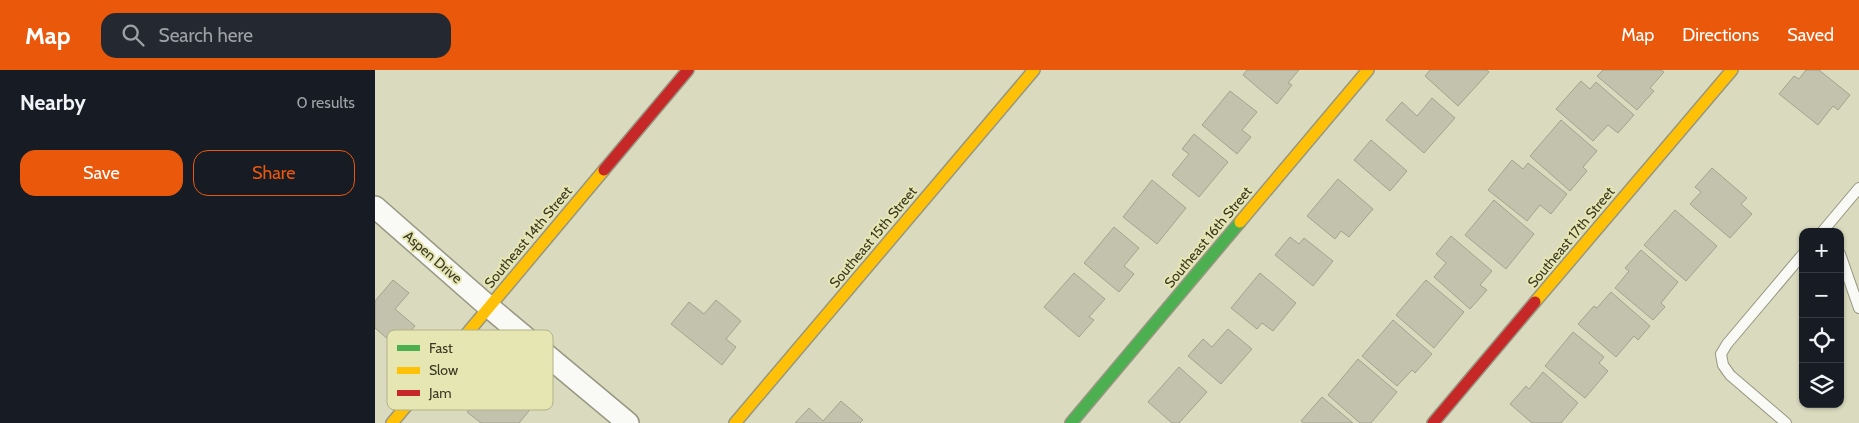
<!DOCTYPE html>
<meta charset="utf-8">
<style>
:root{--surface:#171b24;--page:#242831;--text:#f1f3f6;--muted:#9ea1a6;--line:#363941;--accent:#ea580c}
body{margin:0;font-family:Cabin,sans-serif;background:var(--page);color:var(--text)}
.controls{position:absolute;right:15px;bottom:15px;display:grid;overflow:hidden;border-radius:10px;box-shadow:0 1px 4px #0004}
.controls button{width:45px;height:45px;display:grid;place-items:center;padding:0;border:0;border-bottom:1px solid var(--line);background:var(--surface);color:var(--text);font:25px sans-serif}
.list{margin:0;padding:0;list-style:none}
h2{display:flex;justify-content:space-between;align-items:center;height:65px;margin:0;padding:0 20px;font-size:21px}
h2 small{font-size:16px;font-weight:400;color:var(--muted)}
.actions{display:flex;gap:10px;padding:15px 20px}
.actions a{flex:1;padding:11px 0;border:1px solid var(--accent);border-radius:15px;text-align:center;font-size:18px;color:var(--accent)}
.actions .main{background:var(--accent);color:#fff}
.icon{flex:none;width:28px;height:28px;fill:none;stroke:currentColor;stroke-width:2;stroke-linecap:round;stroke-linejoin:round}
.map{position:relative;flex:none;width:1484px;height:353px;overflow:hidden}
header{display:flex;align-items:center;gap:30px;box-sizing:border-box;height:70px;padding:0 25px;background:var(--accent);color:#fff}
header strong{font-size:24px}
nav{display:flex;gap:28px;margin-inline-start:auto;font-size:18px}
.search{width:350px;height:45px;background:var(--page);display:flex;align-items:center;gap:12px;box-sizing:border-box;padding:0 18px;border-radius:15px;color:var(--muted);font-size:19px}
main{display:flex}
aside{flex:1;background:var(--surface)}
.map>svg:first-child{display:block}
.building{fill:#c2c2ad;stroke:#a3a38e}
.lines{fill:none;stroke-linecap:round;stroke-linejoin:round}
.lane-casing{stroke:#969681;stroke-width:12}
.street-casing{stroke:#969681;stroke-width:24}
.fast-casing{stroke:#969681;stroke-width:14}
.slow-casing{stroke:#969681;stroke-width:14}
.jam-casing{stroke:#969681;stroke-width:14}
.lane{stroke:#f9f9f5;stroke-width:10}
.street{stroke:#f9f9f5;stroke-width:21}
.fast{stroke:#4caf50;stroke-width:11}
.slow{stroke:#ffc107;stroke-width:11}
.jam{stroke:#c62828;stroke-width:11}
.labels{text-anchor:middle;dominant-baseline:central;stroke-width:4;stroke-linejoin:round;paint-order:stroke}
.street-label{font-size:14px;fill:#383824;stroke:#e6e6b3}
.key{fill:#e6e6b3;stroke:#b2b288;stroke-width:1}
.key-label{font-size:14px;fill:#383824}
</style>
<header>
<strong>Map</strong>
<div class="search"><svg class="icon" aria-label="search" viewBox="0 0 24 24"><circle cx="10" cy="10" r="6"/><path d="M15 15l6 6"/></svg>Search here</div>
<nav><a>Map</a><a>Directions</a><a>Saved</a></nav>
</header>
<main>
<aside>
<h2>Nearby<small>0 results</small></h2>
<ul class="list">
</ul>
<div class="actions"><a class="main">Save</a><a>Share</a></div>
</aside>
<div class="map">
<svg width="1484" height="353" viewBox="0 0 1484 353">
<rect width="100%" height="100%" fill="#dadabf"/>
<path class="building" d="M 872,0 L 924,0 L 913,13 L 917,15 L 902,34 L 868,5 Z
M 1055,0 L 1112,0 L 1114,2 L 1083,36 L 1050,6 Z
M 1228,0 L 1286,0 L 1289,2 L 1275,18 L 1279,21 L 1262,40 L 1222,6 Z
M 1431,0 L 1444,0 L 1475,25 L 1463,40 L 1458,36 L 1443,55 L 1404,24 L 1419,6 L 1424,9 Z
M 1206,11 L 1215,19 L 1221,12 L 1259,45 L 1243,63 L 1233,55 L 1218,71 L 1181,39 Z
M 855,21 L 882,42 L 867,60 L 876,67 L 862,84 L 827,55 Z
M 1057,28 L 1080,48 L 1049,83 L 1011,50 L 1027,32 L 1042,46 Z
M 1186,50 L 1222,81 L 1208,97 L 1212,101 L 1195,121 L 1155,86 Z
M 819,64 L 853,92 L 824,127 L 797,105 L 814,84 L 807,79 Z
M 996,70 L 1032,101 L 1015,121 L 979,90 Z
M 1137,90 L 1148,99 L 1153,93 L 1192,124 L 1176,144 L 1165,135 L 1152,151 L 1113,120 Z
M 1337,98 L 1372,128 L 1366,134 L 1377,144 L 1355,168 L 1315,134 L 1326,122 L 1320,117 Z
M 963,109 L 998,139 L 974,167 L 966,161 L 960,169 L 932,146 Z
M 777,110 L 811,138 L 782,174 L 748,147 Z
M 1119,130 L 1159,164 L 1131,199 L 1090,165 Z
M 1300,140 L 1342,176 L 1311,211 L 1269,175 Z
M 739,157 L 764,178 L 749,196 L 759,204 L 744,222 L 709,193 Z
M 1076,166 L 1117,201 L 1105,215 L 1112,220 L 1095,239 L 1059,207 L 1071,193 L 1061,184 Z
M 915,167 L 924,174 L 929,168 L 958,191 L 938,216 L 900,185 Z
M 1266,180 L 1303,212 L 1286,233 L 1290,237 L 1278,250 L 1240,218 L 1254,201 L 1250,198 Z
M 699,203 L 730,229 L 714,247 L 719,250 L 704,267 L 669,237 Z
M 885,203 L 921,233 L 898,261 L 887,253 L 882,259 L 856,238 Z
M 18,210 L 34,223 L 20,239 L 40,256 L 22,277 L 0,258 L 0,231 Z
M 1051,210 L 1089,242 L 1059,278 L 1021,245 Z
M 1236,222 L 1275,256 L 1263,270 L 1259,266 L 1241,287 L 1203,254 L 1219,236 L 1222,238 Z
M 341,230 L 366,251 L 351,269 L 361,277 L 347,295 L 296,254 L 314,232 L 329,244 Z
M 1018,250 L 1057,284 L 1040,303 L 1037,300 L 1022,316 L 987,286 Z
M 853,259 L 877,279 L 846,314 L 813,286 L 828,269 L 837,277 Z
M 1198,262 L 1229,287 L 1224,293 L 1233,301 L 1210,328 L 1170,296 Z
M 983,289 L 1022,322 L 996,353 L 985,353 L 953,325 Z
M 804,297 L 832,322 L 804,353 L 797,353 L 773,332 Z
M 1168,302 L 1203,333 L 1186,353 L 1157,353 L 1135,334 L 1151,316 L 1154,319 Z
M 112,319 L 130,334 L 141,322 L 158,336 L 144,353 L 106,353 L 92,342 Z
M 947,327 L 978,353 L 929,353 L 926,351 Z
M 466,331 L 488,350 L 485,353 L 420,353 L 434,338 L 448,351 Z"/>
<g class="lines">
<defs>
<path id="lane" d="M 1447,162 L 1484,118
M 1465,184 L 1484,238
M 1411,353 L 1355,305 L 1348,295 L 1346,284 L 1352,274 L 1428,184"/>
<path id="street" d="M 0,137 L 114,237 L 253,353"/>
<path id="fast" d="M 696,353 L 865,152"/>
<path id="slow" d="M 865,152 L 993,0
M 1160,232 L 1357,0
M 17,353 L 229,100
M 360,353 L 659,0"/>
<path id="jam" d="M 229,100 L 313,0
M 1058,353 L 1160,232"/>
</defs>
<use href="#lane" class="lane-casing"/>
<use href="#street" class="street-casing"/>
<use href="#fast" class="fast-casing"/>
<use href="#slow" class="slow-casing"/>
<use href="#jam" class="jam-casing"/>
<use href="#lane" class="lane"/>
<use href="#street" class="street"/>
<use href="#fast" class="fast"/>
<use href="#slow" class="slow"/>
<use href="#jam" class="jam"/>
</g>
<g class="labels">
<g class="street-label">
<text transform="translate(153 167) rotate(-50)">Southeast 14th Street</text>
<text transform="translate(498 167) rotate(-50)">Southeast 15th Street</text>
<text transform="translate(833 167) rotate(-50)">Southeast 16th Street</text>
<text transform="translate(1196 167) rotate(-50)">Southeast 17th Street</text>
<text transform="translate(58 187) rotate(41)">Aspen Drive</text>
</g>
</g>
<rect x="12" y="260" width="166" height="80" rx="8" class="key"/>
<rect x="22" y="275" width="23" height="6" fill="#4caf50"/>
<rect x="22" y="297" width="23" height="7" fill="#ffc107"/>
<rect x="22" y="320" width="23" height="6" fill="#c62828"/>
<g class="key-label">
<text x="54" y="283">Fast</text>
<text x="54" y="305">Slow</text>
<text x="54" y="328">Jam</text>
</g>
</svg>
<div class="controls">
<button>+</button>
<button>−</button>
<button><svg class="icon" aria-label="locate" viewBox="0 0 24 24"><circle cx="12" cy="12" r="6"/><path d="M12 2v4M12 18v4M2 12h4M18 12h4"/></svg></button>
<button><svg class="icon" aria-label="layers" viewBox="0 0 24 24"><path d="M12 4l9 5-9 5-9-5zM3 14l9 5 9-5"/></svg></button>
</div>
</div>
</main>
